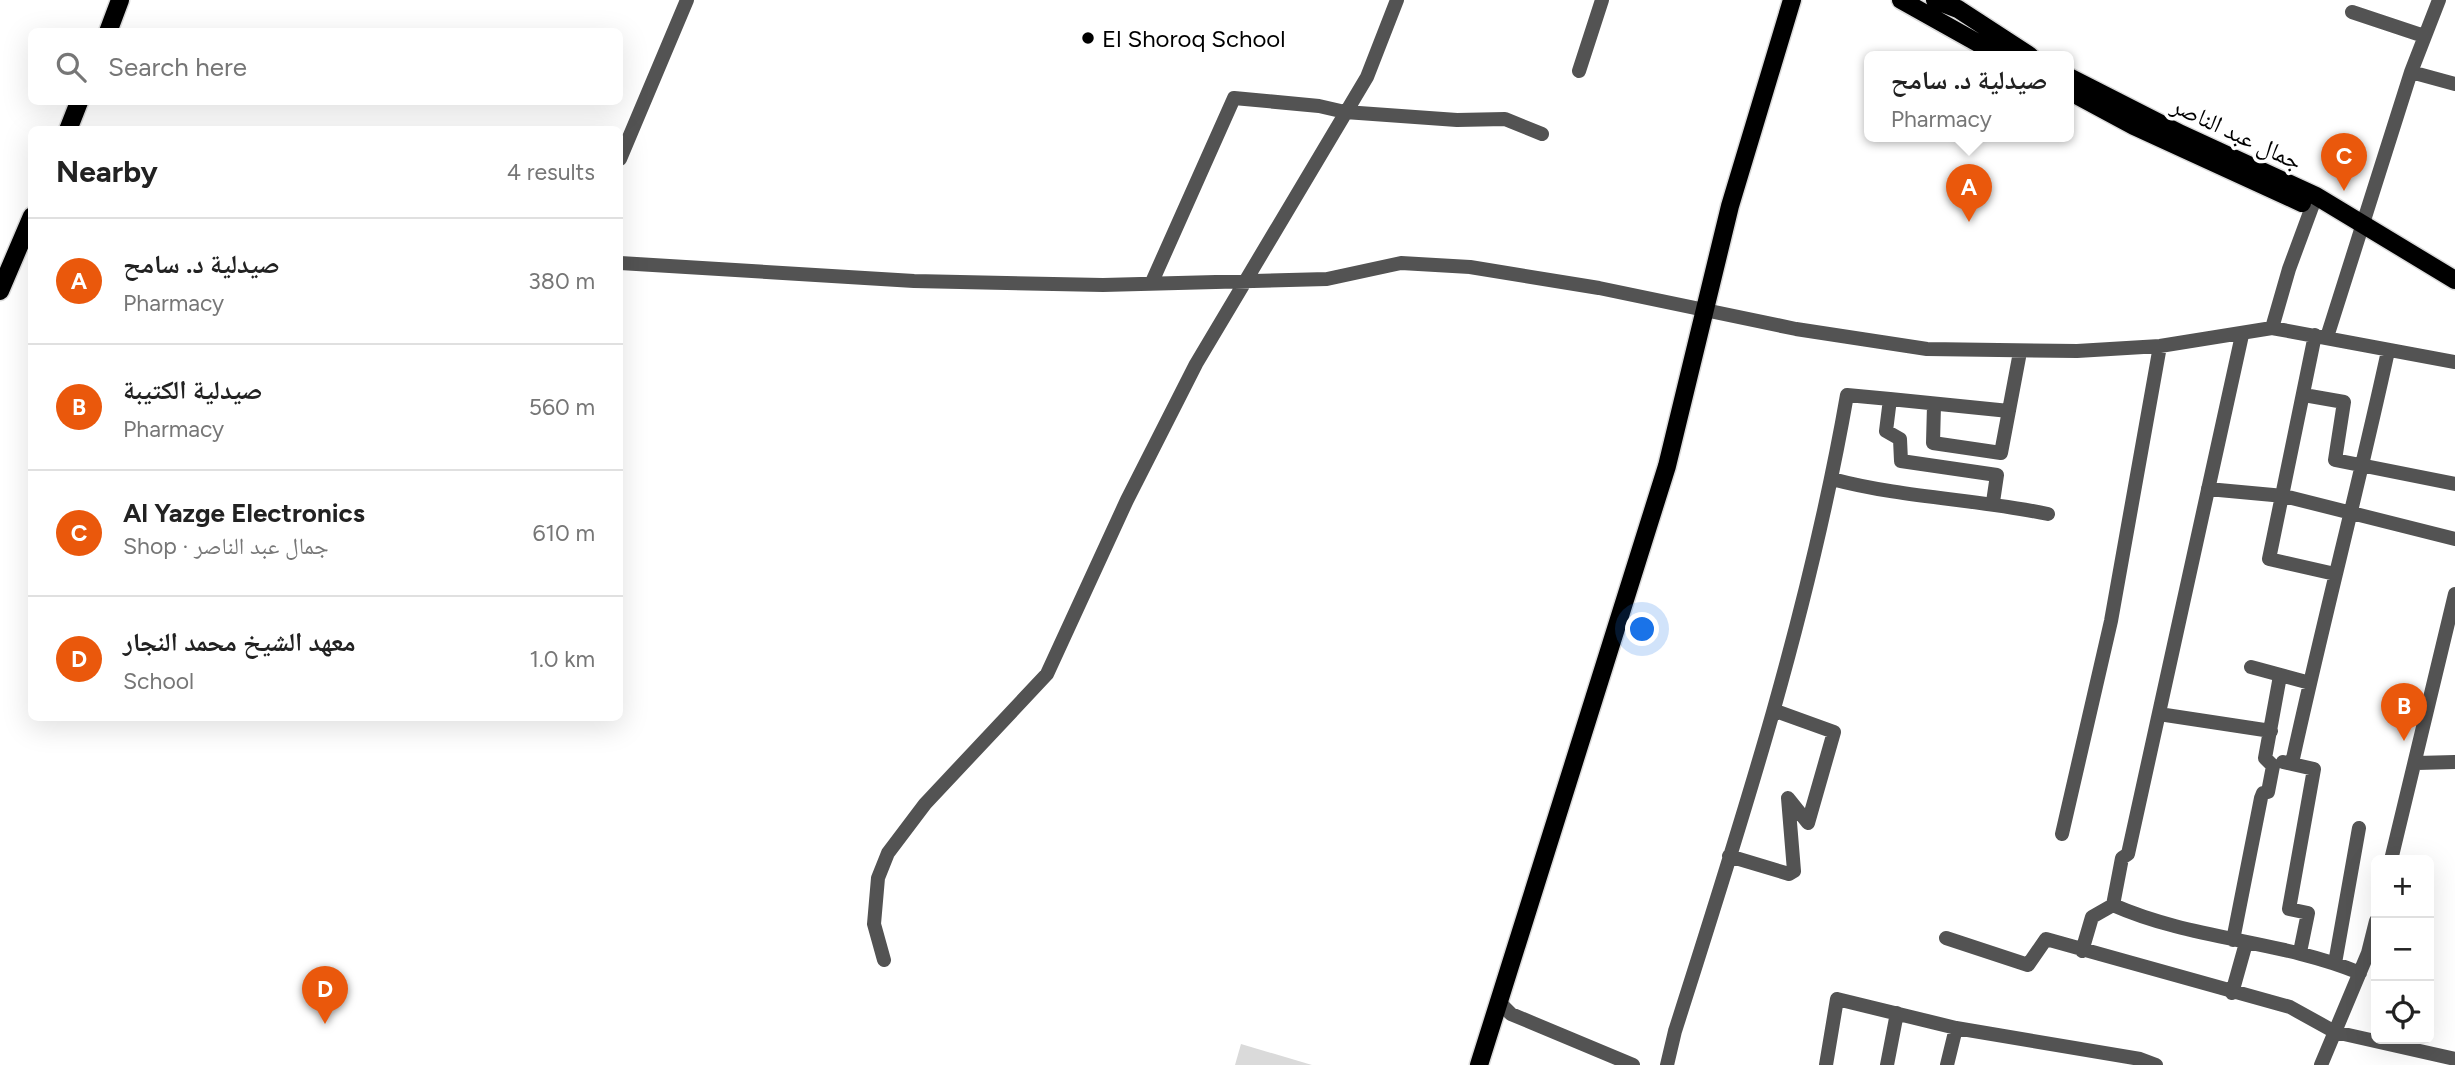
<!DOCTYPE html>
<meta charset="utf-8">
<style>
:root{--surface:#fff;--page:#f2f2f2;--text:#222;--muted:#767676;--line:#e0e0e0;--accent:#ea580c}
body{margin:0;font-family:Figtree,"Noto Naskh Arabic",sans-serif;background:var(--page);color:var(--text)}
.controls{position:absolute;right:21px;bottom:21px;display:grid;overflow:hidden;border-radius:10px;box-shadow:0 7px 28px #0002}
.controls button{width:63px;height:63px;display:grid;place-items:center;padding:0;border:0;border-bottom:2px solid var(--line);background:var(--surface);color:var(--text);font:35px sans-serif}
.you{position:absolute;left:1643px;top:630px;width:24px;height:24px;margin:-18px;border:5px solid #fff;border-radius:50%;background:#1a73e8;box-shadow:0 0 0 10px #1a73e833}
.badge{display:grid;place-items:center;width:46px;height:46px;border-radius:50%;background:var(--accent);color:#fff;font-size:23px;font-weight:700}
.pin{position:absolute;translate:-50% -58px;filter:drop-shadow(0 2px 4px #0008)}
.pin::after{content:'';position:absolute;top:37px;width:24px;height:21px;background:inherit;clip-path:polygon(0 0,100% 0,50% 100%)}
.popup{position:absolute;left:1864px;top:51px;width:210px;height:91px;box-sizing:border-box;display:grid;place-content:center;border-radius:10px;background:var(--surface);filter:drop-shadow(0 2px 5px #0005);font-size:23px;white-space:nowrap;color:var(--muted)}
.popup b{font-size:26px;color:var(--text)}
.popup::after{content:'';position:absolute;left:50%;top:100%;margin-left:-14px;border:14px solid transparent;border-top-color:var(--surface)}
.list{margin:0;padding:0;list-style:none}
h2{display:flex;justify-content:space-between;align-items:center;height:91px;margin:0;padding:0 28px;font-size:30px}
h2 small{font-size:23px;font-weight:400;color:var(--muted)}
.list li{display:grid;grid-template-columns:46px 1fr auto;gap:21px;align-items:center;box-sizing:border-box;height:126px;padding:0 28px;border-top:2px solid var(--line)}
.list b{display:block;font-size:26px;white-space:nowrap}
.list p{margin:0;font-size:23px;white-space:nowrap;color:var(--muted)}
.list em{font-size:23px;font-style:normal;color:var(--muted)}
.icon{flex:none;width:38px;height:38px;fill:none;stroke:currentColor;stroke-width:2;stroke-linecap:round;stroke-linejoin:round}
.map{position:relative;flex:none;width:2455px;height:1065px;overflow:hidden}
.search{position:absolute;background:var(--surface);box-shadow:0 7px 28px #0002;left:28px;top:28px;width:595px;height:77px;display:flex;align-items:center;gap:18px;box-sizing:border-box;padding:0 24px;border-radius:10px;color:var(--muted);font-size:26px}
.panel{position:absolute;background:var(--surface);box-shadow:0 7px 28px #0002;left:28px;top:126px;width:595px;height:595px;border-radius:10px}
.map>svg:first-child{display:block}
.green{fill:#dadada}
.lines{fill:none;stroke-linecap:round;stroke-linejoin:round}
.major-casing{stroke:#dbdbdb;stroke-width:21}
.minor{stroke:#535353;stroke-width:14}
.major{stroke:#000;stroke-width:18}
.poi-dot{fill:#000;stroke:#fff;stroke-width:2.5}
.labels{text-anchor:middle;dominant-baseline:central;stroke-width:7;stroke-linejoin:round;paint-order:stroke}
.poi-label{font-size:24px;fill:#000;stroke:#fff;text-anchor:start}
.street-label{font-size:24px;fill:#000;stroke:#fff}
</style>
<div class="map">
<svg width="2455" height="1065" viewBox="0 0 2455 1065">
<rect width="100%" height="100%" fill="#fff"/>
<path class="green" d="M 1241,1044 L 1312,1065 L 1235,1065 Z"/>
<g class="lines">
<defs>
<path id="major" d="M 1901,0 L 2001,56
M 1935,0 L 1958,9 L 2030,56
M 108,32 L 120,0
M 2069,77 L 2181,134 L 2316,196 L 2455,280
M 2069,91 L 2134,126 L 2302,203
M 68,130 L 79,102
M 0,291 L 32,216
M 1479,1065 L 1667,466 L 1730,206 L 1792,0"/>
</defs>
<use href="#major" class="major-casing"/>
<path class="minor" d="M 2352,12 L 2424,36
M 1579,71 L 1602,0
M 2411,72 L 2455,84
M 620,159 L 687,0
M 620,263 L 914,281 L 1103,285 L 1327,279 L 1401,263 L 1470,267 L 1599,288 L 1796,329 L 1927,349 L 2077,351 L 2160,346 L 2272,328 L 2455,362
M 1152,282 L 1234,98 L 1319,106 L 1345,112 L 1457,120 L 1505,119 L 1542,134
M 2272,328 L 2289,269 L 2316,196
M 2315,335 L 2269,559 L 2335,574
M 2327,337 L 2411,72 L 2439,0
M 2304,395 L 2344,402 L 2335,460 L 2455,484
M 1890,399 L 2009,411
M 1934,405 L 1933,443 L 2001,453 L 2020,352
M 1832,479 C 1903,498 1977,499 2048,514
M 2208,489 L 2284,496 L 2455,539
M 2251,667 L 2310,683
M 2159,714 L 2271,731
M 2283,762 L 2314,769 L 2289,909 L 2308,913 L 2300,952
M 2292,763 C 2322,625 2358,489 2388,351
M 2417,763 L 2455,762
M 2062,834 L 2111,621 L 2160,346
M 1729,856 L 1789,874 L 1794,871 L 1788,798 L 1808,823 L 1834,732 L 1776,711
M 2391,860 L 2455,594
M 2113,905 L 2122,858 L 2128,854 L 2242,335
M 1946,938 L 2028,965 L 2046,939 L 2290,1007 L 2335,1032 L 2455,1059
M 2233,940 L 2261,798 L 2263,793 L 2268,792 L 2273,766 L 2265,758 L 2280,676
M 2082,951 L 2092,917 L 2113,905 C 2192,940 2280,940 2360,973
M 884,960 L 874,924 L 878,878 L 888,853 L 925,804 L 1047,674 L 1127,500 L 1196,364 L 1367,77 L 1397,0
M 2335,963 L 2359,828
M 2232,993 L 2246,943
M 1498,1001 L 1511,1014 L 1633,1065
M 1667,1065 L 1675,1031 C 1742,821 1809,613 1847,395 L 1890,399 L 1886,431 L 1900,439 L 1901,461 L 1997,475 L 1993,502
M 1826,1065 L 1837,999 L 1956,1028 L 2140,1059 L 2156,1065
M 1887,1065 L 1897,1013
M 1947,1065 L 1956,1028
M 2321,1065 L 2368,953 L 2376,921"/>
<use href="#major" class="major"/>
</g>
<circle class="poi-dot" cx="1088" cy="38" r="7"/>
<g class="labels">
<g class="poi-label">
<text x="1102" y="38">El Shoroq School</text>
</g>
<g class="street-label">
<text transform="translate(2237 133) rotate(25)">جمال عبد الناصر</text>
</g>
</g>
</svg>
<div class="controls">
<button>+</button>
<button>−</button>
<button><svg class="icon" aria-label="locate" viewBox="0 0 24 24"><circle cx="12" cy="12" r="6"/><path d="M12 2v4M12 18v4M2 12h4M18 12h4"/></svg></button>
</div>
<div class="you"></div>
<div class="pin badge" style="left:1969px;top:222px">A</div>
<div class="popup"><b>صيدلية د. سامح</b>Pharmacy</div>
<div class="pin badge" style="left:2404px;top:741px">B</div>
<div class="pin badge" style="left:2344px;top:191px">C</div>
<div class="pin badge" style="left:325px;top:1024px">D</div>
<div class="search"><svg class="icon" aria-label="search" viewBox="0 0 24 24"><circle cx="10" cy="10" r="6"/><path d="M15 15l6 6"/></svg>Search here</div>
<section class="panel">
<h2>Nearby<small>4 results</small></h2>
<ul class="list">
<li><span class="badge">A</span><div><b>صيدلية د. سامح</b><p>Pharmacy</p></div><em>380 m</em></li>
<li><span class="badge">B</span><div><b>صيدلية الكتيبة</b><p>Pharmacy</p></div><em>560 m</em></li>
<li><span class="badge">C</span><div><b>Al Yazge Electronics</b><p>Shop · جمال عبد الناصر</p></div><em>610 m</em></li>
<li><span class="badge">D</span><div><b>معهد الشيخ محمد النجار</b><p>School</p></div><em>1.0 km</em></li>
</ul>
</section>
</div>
